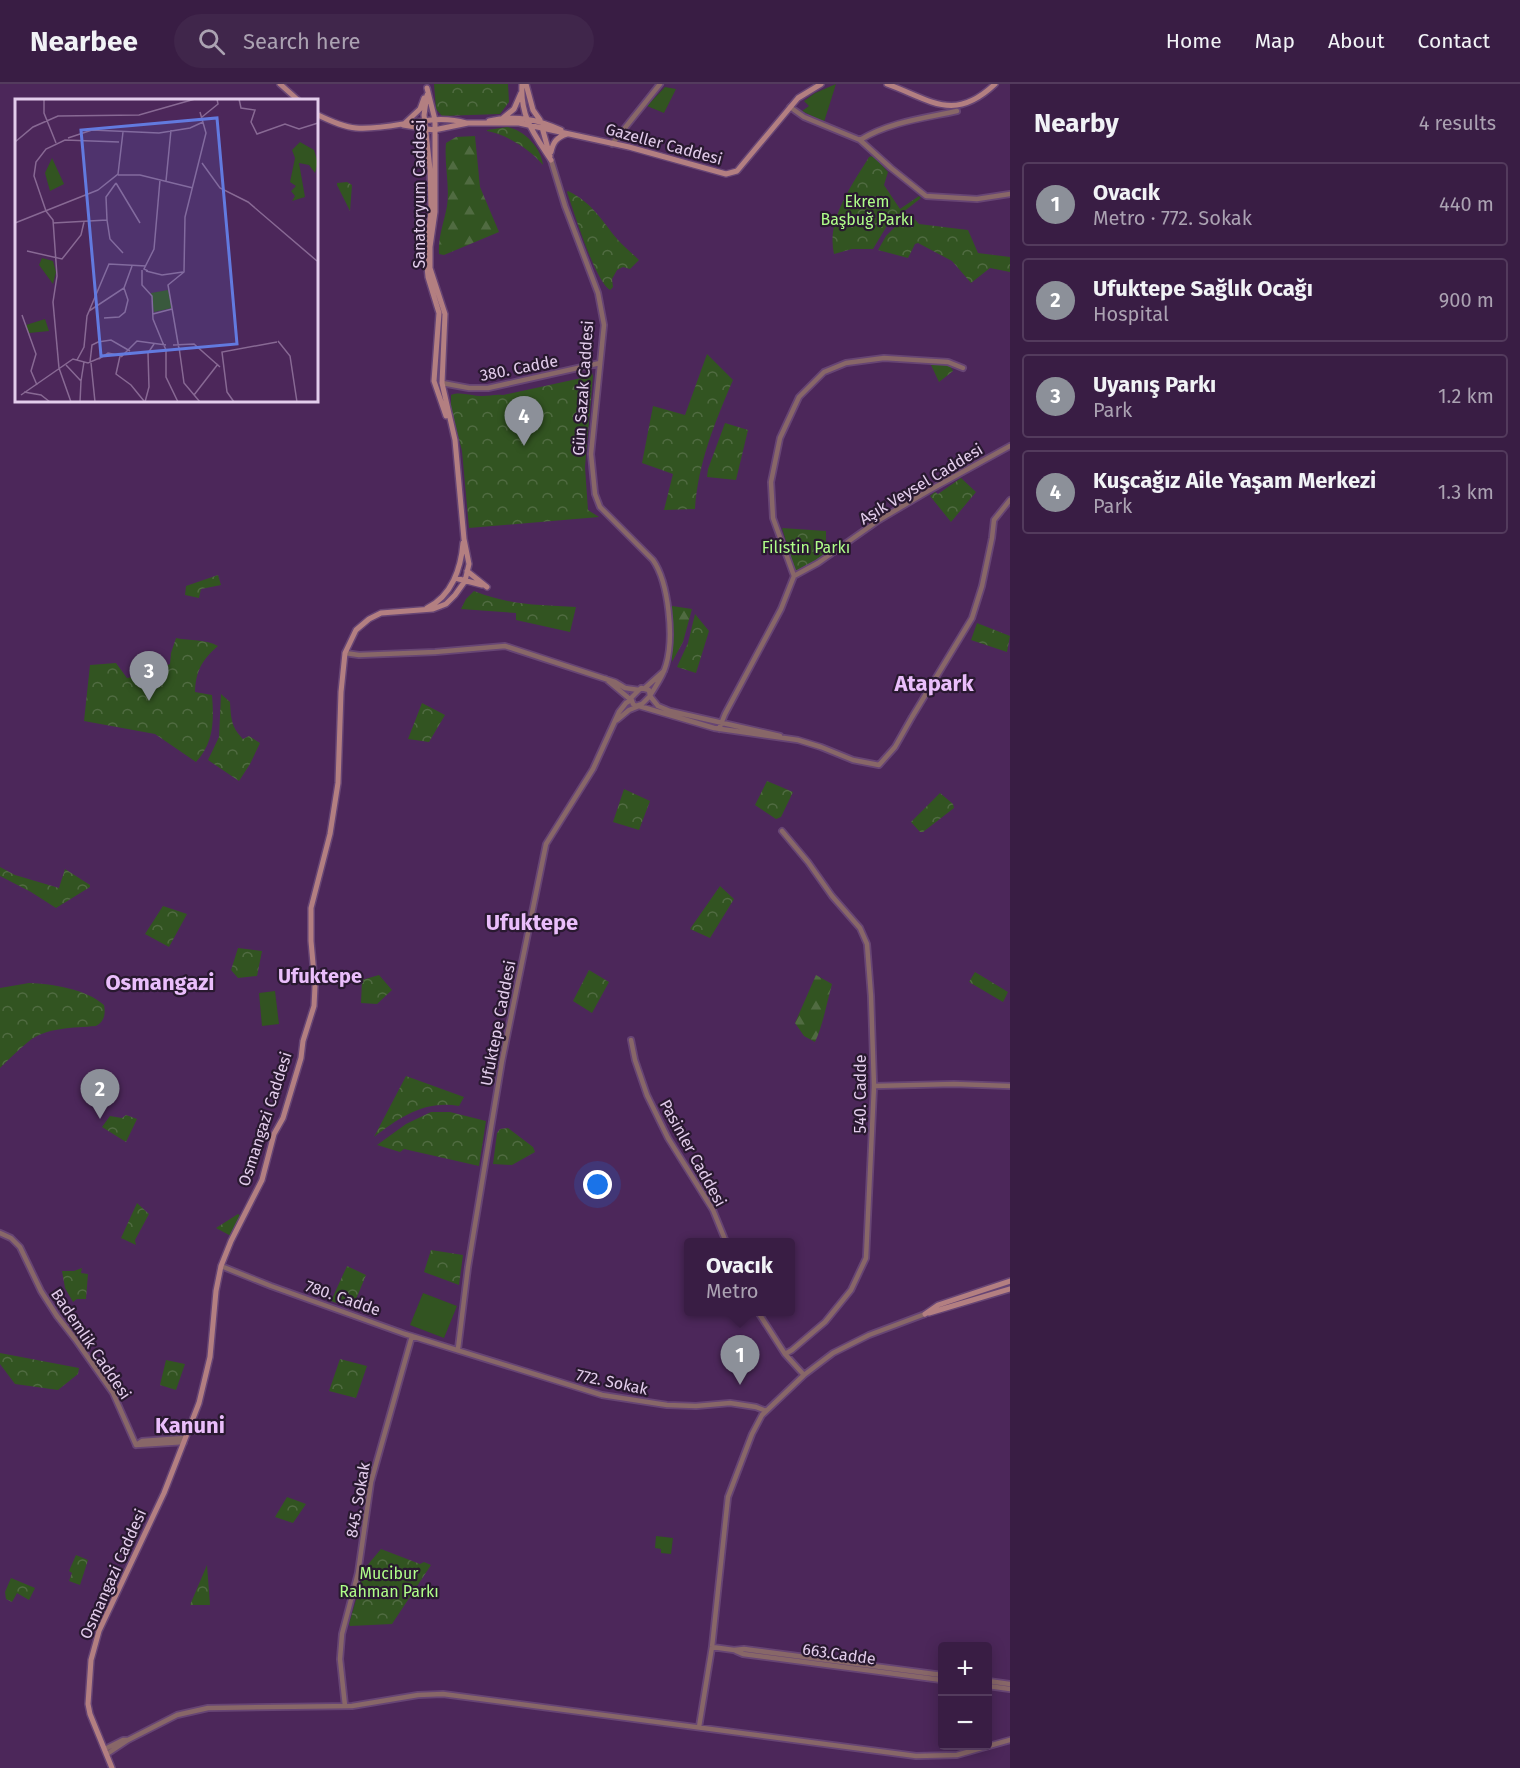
<!DOCTYPE html>
<meta charset="utf-8">
<style>
:root{--surface:#391d44;--page:#40264b;--text:#f1f3f6;--muted:#aba2b2;--line:#533b5d;--accent:#8c9099}
body{margin:0;font-family:"Fira Sans",sans-serif;background:var(--page);color:var(--text)}
.controls{position:absolute;right:18px;bottom:18px;display:grid;overflow:hidden;border-radius:6px;box-shadow:0 3px 15px #0003}
.controls button{width:54px;height:54px;display:grid;place-items:center;padding:0;border:0;border-bottom:2px solid var(--line);background:var(--surface);color:var(--text);font:30px sans-serif}
.you{position:absolute;left:598px;top:1101px;width:21px;height:21px;margin:-15px;border:4px solid #fff;border-radius:50%;background:#1a73e8;box-shadow:0 0 0 9px #1a73e833}
.badge{display:grid;place-items:center;width:39px;height:39px;border-radius:50%;background:var(--accent);color:#fff;font-size:20px;font-weight:700}
.pin{position:absolute;translate:-50% -50px;filter:drop-shadow(0 2px 3px #0008)}
.pin::after{content:'';position:absolute;top:32px;width:21px;height:18px;background:inherit;clip-path:polygon(0 0,100% 0,50% 100%)}
.popup{position:absolute;left:684px;top:1154px;width:111px;height:78px;box-sizing:border-box;display:grid;place-content:center;border-radius:6px;background:var(--surface);filter:drop-shadow(0 2px 4px #0005);font-size:20px;white-space:nowrap;color:var(--muted)}
.popup b{font-size:22px;color:var(--text)}
.popup::after{content:'';position:absolute;left:50%;top:100%;margin-left:-12px;border:12px solid transparent;border-top-color:var(--surface)}
.list{margin:0;padding:0;list-style:none}
h2{display:flex;justify-content:space-between;align-items:center;height:78px;margin:0;padding:0 24px;font-size:26px}
h2 small{font-size:20px;font-weight:400;color:var(--muted)}
.list li{display:grid;grid-template-columns:39px 1fr auto;gap:18px;align-items:center;box-sizing:border-box;height:84px;margin:0 12px 12px;padding:0 12px;border:2px solid var(--line);border-radius:6px}
.list b{display:block;font-size:22px;white-space:nowrap}
.list p{margin:0;font-size:20px;white-space:nowrap;color:var(--muted)}
.list em{font-size:20px;font-style:normal;color:var(--muted)}
.icon{flex:none;width:33px;height:33px;fill:none;stroke:currentColor;stroke-width:2;stroke-linecap:round;stroke-linejoin:round}
.map{position:relative;flex:none;width:1010px;height:1684px;overflow:hidden}
header{display:flex;align-items:center;gap:36px;box-sizing:border-box;height:84px;padding:0 30px;background:var(--surface);border-bottom:2px solid var(--line)}
header strong{font-size:28px}
nav{display:flex;gap:33px;margin-inline-start:auto;font-size:21px}
.search{width:420px;height:54px;background:var(--page);display:flex;align-items:center;gap:15px;box-sizing:border-box;padding:0 21px;border-radius:33px;color:var(--muted);font-size:22px}
main{display:flex}
aside{flex:1;background:var(--surface)}
.map>svg:first-child{display:block}
.grass{fill:#325421}
.forest{fill:url(#forest-firs)}
.park{fill:url(#park-crowns)}
.lines{fill:none;stroke-linecap:round;stroke-linejoin:round}
.tertiary-casing{stroke:#674574;stroke-width:8}
.secondary-casing{stroke:#674574;stroke-width:8}
.tertiary{stroke:#886768;stroke-width:4.5}
.secondary{stroke:#b37f81;stroke-width:5}
.labels{text-anchor:middle;dominant-baseline:central;stroke-width:4.5;stroke-linejoin:round;paint-order:stroke}
.street-label{font-size:16px;fill:#e3cdec;stroke:#291930}
.park-label{font-size:16px;fill:#affe89;stroke:#291930}
.quarter-label{font-size:20px;font-weight:bold;fill:#eabefb;stroke:#291930}
.district-label{font-size:22px;font-weight:bold;fill:#eabefb;stroke:#291930}
.inset-road{fill:none;stroke:#886994;stroke-width:1.5}
.view{fill:#627adf;fill-opacity:0.15;stroke:#627adf;stroke-width:3}
.inset-edge{fill:none;stroke:#e3cdec;stroke-width:3}
</style>
<header>
<strong>Nearbee</strong>
<div class="search"><svg class="icon" aria-label="search" viewBox="0 0 24 24"><circle cx="10" cy="10" r="6"/><path d="M15 15l6 6"/></svg>Search here</div>
<nav><a>Home</a><a>Map</a><a>About</a><a>Contact</a></nav>
</header>
<main>
<div class="map">
<svg width="1010" height="1684" viewBox="0 0 1010 1684">
<defs>
<pattern id="forest-firs" width="22" height="20" patternUnits="userSpaceOnUse" patternTransform="scale(1.5)"><rect width="22" height="20" fill="#325421"/><path d="M5 1l3.5 6h-7zM16 11l3.5 6h-7z" fill="#506b41"/></pattern>
<pattern id="park-crowns" width="20" height="18" patternUnits="userSpaceOnUse" patternTransform="scale(1.5)"><rect width="20" height="18" fill="#325421"/><path d="M2 6a3 3 0 1 1 6 0M12 15a3 3 0 1 1 6 0" fill="none" stroke="#506b41"/></pattern>
</defs>
<rect width="100%" height="100%" fill="#4c275a"/>
<path class="grass" d="M 836,0 L 824,38 L 802,27 L 809,22 L 804,17 L 815,9 Z
M 665,3 L 676,5 L 664,29 L 647,22 Z
M 275,907 L 279,940 L 262,942 L 259,909 Z
M 423,1209 L 457,1222 L 444,1254 L 410,1241 Z
M 656,1452 L 673,1454 L 671,1470 L 661,1469 L 661,1465 L 655,1464 Z"/>
<path class="forest" d="M 475,52 L 480,103 L 499,148 L 444,171 L 439,170 C 438,152 444,139 447,122 C 450,102 444,80 446,59 L 456,53 Z
M 672,522 L 692,525 L 683,558 L 672,578 Z
M 816,891 L 832,900 C 827,918 823,941 815,958 L 804,952 L 795,939 Z"/>
<path class="park" d="M 434,0 L 508,0 L 509,18 L 500,30 L 442,32 L 436,25 Z
M 507,43 C 523,45 542,64 543,81 C 531,66 506,50 487,47 L 487,46 Z
M 873,72 L 888,88 L 884,101 L 900,125 L 919,112 L 921,114 L 888,140 L 873,165 L 852,165 L 834,170 C 826,136 852,101 869,73 Z
M 347,98 L 352,101 L 350,127 L 337,101 L 337,99 Z
M 568,107 C 593,119 601,136 618,156 C 624,163 632,169 639,176 L 630,185 L 623,183 L 617,186 L 612,195 L 613,203 L 610,206 C 595,197 574,128 567,108 Z
M 909,129 L 919,140 L 968,146 L 978,169 L 1010,173 L 1010,188 L 990,184 L 971,199 L 952,177 L 918,159 L 915,160 L 908,174 L 878,166 L 886,152 Z
M 707,270 L 733,296 C 715,338 698,379 695,425 L 664,426 L 673,390 L 642,379 L 653,322 L 685,331 Z
M 949,280 L 953,287 L 939,298 L 931,281 Z
M 585,289 L 592,289 L 593,292 L 585,383 L 588,426 L 599,433 L 469,444 L 462,367 L 451,324 L 451,311 C 460,307 472,312 482,312 C 489,312 495,310 503,311 L 586,293 Z
M 725,339 L 748,346 L 736,396 L 707,393 L 708,385 Z
M 961,394 L 976,408 L 951,438 L 930,412 L 935,408 L 938,410 Z
M 782,444 L 826,447 L 826,470 L 803,485 L 797,487 L 794,484 Z
M 218,491 L 221,501 L 201,505 L 199,514 L 185,511 L 186,502 Z
M 474,507 C 509,521 538,521 576,523 L 570,548 L 516,536 L 516,529 L 461,525 L 466,515 Z
M 695,530 L 709,547 L 696,589 L 677,583 L 688,559 Z
M 977,539 L 1010,552 L 1007,568 L 971,556 Z
M 176,554 C 190,557 206,555 218,562 C 202,576 196,586 195,608 L 212,611 C 214,636 214,659 196,678 L 155,650 L 84,637 L 90,581 L 116,579 L 127,594 L 144,591 L 170,580 L 171,569 Z
M 221,610 L 230,618 C 231,634 231,643 243,655 L 249,652 L 260,659 L 250,680 L 239,697 L 208,676 L 219,653 Z
M 422,619 L 445,631 L 429,658 L 408,655 Z
M 767,697 L 793,708 L 781,733 L 776,735 L 755,721 Z
M 624,705 L 650,717 L 639,746 L 613,738 Z
M 940,709 L 953,720 L 954,724 L 923,748 L 920,748 L 911,738 Z
M 0,783 L 15,791 L 59,804 L 65,785 L 90,801 L 90,803 L 56,824 L 31,808 L 0,792 Z
M 720,802 L 734,815 L 710,854 L 690,845 Z
M 163,822 L 187,830 L 169,863 L 145,850 Z
M 238,864 L 262,867 L 257,892 L 238,894 L 231,886 Z
M 589,886 L 609,898 L 592,929 L 573,917 Z
M 975,888 L 1008,908 L 1003,918 L 969,898 Z
M 379,891 L 392,906 L 377,920 L 361,919 L 362,896 Z
M 29,899 C 53,900 86,905 104,921 C 106,930 104,938 96,942 C 73,944 46,943 28,958 C 18,966 9,975 0,984 L 0,904 Z
M 406,992 L 464,1013 L 459,1022 C 425,1016 400,1033 374,1053 Z
M 431,1028 L 450,1028 L 486,1037 L 479,1082 L 404,1065 L 400,1068 L 377,1061 L 406,1040 Z
M 126,1031 L 137,1035 L 126,1058 L 102,1043 L 110,1032 L 122,1034 Z
M 508,1044 L 533,1063 L 535,1068 L 512,1081 L 493,1080 L 497,1049 L 500,1045 Z
M 137,1119 L 149,1130 L 135,1156 L 136,1161 L 121,1154 Z
M 238,1130 L 241,1132 L 231,1152 L 216,1144 Z
M 431,1166 L 463,1171 L 459,1201 L 424,1188 Z
M 347,1182 L 366,1191 L 352,1225 L 331,1217 Z
M 82,1184 L 81,1189 L 88,1190 L 86,1215 L 77,1215 L 73,1218 L 65,1204 L 62,1187 L 74,1187 Z
M 0,1269 L 79,1284 L 78,1290 L 58,1306 L 15,1300 L 0,1280 Z
M 340,1275 L 367,1282 L 356,1314 L 329,1307 Z
M 166,1276 L 185,1280 L 176,1306 L 160,1301 Z
M 287,1413 L 306,1420 L 293,1439 L 275,1433 Z
M 381,1465 L 420,1480 L 424,1478 L 431,1481 L 392,1540 L 350,1542 L 349,1540 L 365,1484 Z
M 76,1471 L 88,1476 L 80,1501 L 69,1497 L 72,1489 L 69,1487 Z
M 207,1481 L 210,1521 L 190,1521 Z
M 11,1494 L 35,1504 L 29,1516 L 17,1509 L 12,1518 L 6,1515 L 5,1508 Z"/>
<g class="lines">
<defs>
<path id="tertiary" d="M 790,23 L 804,33 L 860,56 L 891,84 L 926,112 L 977,115 L 1010,110
M 860,56 C 889,38 925,34 957,27
M 612,60 L 660,0
M 551,76 L 565,122 L 598,209 L 604,241 L 591,370 L 595,410 L 600,423 L 653,476 C 669,499 674,554 666,581 C 663,592 657,600 651,610
M 442,299 L 469,304 L 488,304 L 600,279
M 794,492 L 773,434 L 771,398 L 780,354 L 799,313 L 824,288 L 846,279 L 884,274 L 948,278 L 963,284
M 345,569 L 359,571 L 435,568 L 505,562 L 615,598 L 625,604 L 639,606
M 641,604 L 649,606 L 650,612 L 642,620 L 636,622 L 633,620 L 631,614 Z
M 645,604 L 664,587
M 650,612 L 658,622 L 670,627 L 780,652
M 617,636 L 629,626 L 639,622 L 714,644 L 798,656 L 821,663 L 853,676 L 879,681 L 895,663 L 912,633 L 972,534 L 982,502 L 992,454 L 994,436 L 1010,416
M 719,645 L 725,630 L 781,525 L 794,492 L 818,479 L 879,436 L 928,407 L 1010,362
M 782,747 L 808,778 L 832,812 L 860,844 L 867,860 L 871,912 L 874,1002 L 866,1174 L 851,1206 L 825,1238 L 792,1266 L 785,1270
M 631,956 L 635,976 L 647,1011 L 668,1054 L 713,1126 L 726,1158
M 874,1002 L 954,1000 L 1010,1002
M 0,1149 L 11,1154 L 20,1163 L 41,1207 L 57,1232 L 75,1255 L 113,1309 L 136,1361
M 221,1182 L 271,1202 L 405,1250 L 602,1311 L 667,1321 L 696,1322 L 730,1319 L 756,1323 L 766,1327
M 758,1228 L 785,1270 L 804,1291
M 458,1265 L 468,1183 L 502,977 L 546,760 L 593,685 L 619,628 L 626,619 L 631,616 L 606,595
M 136,1361 L 142,1357 L 185,1354
M 136,1361 L 184,1358
M 712,1563 L 734,1566 L 744,1565 L 942,1591
M 736,1567 L 743,1570 L 942,1596
M 988,1597 L 1010,1600
M 988,1602 L 1010,1605
M 345,1622 L 340,1575 L 342,1550 L 358,1489 L 371,1398 L 412,1252
M 699,1643 L 712,1563 L 728,1413 L 752,1350 L 762,1331 L 804,1291 L 833,1269 L 869,1251 L 925,1230
M 105,1665 L 123,1656 L 128,1656 L 177,1631 L 208,1624 L 352,1622 L 418,1611 L 443,1610 L 916,1672 L 957,1671 L 1010,1656
M 107,1670 L 128,1656"/>
<path id="secondary" d="M 280,0 L 298,16
M 522,0 C 520,33 534,50 551,76
M 526,0 L 533,26 L 540,36 L 550,72
M 887,0 C 931,16 954,39 995,0
M 427,11 L 424,31 L 430,85 L 431,126 L 426,172 L 428,193 L 439,229 L 434,297 L 446,332
M 316,30 C 328,36 343,43 356,44 C 393,47 430,28 466,39
M 503,34 L 514,25 L 521,9
M 489,37 C 516,31 537,35 561,46
M 404,40 L 420,25 L 424,14
M 403,41 L 434,46 L 468,39 L 519,39 L 629,63 L 726,90 L 737,87 L 798,14 L 821,0
M 551,68 C 553,58 557,53 567,50
M 467,487 L 487,503
M 455,494 L 482,501
M 427,524 C 452,512 461,484 463,459
M 929,1229 L 1010,1205
M 925,1230 L 938,1221 L 1010,1197
M 112,1684 L 90,1630 L 88,1620 L 91,1576 L 99,1547 L 164,1409 L 199,1319 L 210,1273 L 216,1207 L 221,1182 L 231,1157 L 262,1096 L 274,1050 L 283,1034 L 301,974 L 303,957 L 314,922 L 315,902 L 311,857 L 311,824 L 330,750 L 338,699 L 341,608 L 345,569 L 356,546 L 369,535 L 381,529 L 433,525 L 446,520 L 455,511 L 465,497 L 469,480 L 464,455 L 455,356 L 442,299 L 445,230 L 430,184 L 430,163 L 435,128 L 435,36 L 427,4"/>
</defs>
<use href="#tertiary" class="tertiary-casing"/>
<use href="#secondary" class="secondary-casing"/>
<use href="#tertiary" class="tertiary"/>
<use href="#secondary" class="secondary"/>
</g>
<g class="labels">
<g class="street-label">
<text transform="translate(664 60) rotate(15)">Gazeller Caddesi</text>
<text transform="translate(419 110) rotate(-90)">Sanatoryum Caddesi</text>
<text transform="translate(519 284) rotate(-11)">380. Cadde</text>
<text transform="translate(583 304) rotate(-86)">Gün Sazak Caddesi</text>
<text transform="translate(921 400) rotate(-31)">Aşık Veysel Caddesi</text>
<text transform="translate(498 939) rotate(-79)">Ufuktepe Caddesi</text>
<text transform="translate(860 1010) rotate(-90)">540. Cadde</text>
<text transform="translate(265 1035) rotate(-72)">Osmangazi Caddesi</text>
<text transform="translate(693 1069) rotate(61)">Pasinler Caddesi</text>
<text transform="translate(343 1214) rotate(19)">780. Cadde</text>
<text transform="translate(91 1260) rotate(56)">Bademlik Caddesi</text>
<text transform="translate(612 1298) rotate(12)">772. Sokak</text>
<text transform="translate(358 1416) rotate(-80)">845. Sokak</text>
<text transform="translate(113 1490) rotate(-66)">Osmangazi Caddesi</text>
<text transform="translate(839 1570) rotate(8)">663.Cadde</text>
</g>
<g class="park-label">
<text x="867" y="117">Ekrem<tspan x="867" dy="18">Başbuğ Parkı</tspan></text>
<text x="806" y="463">Filistin Parkı</text>
<text x="389" y="1489">Mucibur<tspan x="389" dy="18">Rahman Parkı</tspan></text>
</g>
<g class="quarter-label">
<text x="320" y="892">Ufuktepe</text>
</g>
<g class="district-label">
<text x="934" y="599">Atapark</text>
<text x="532" y="838">Ufuktepe</text>
<text x="160" y="898">Osmangazi</text>
<text x="190" y="1341">Kanuni</text>
</g>
</g>
<g transform="translate(15 15)">
<rect width="303" height="303" fill="#4c275a"/>
<path d="M 30,220 L 34,232 L 14,234 L 11,226 Z" fill="#325421"/>
<path d="M 285,43 L 299,51 L 303,64 L 300,74 L 294,66 L 284,64 L 290,98 L 277,102 L 280,97 L 276,92 L 281,87 L 275,83 L 280,59 L 277,51 Z" fill="#325421"/>
<path d="M 27,159 L 38,162 L 41,173 L 38,185 L 24,166 Z" fill="#325421"/>
<path d="M 37,59 L 49,85 L 35,92 L 30,74 ZM 153,191 L 157,209 L 139,213 L 136,194 Z" fill="#325421"/>
<path class="inset-road" d="M 29,0 L 29,14 L 41,44M 224,0 L 226,9 L 240,11 L 236,23 L 242,35 L 270,25 L 284,30 L 303,24M 187,18 L 203,5 L 202,0M 53,39 L 77,31 L 144,34 L 175,29 L 188,23M 0,43 L 18,28 L 43,17 L 124,16 L 180,0M 187,64 L 205,89 L 233,103 L 302,162M 103,76 L 125,76 L 178,89M 151,82 L 156,31M 101,84 L 91,98 L 92,121 L 95,140 L 108,154M 101,84 L 125,124M 83,91 L 103,75 L 108,33M 31,112 L 19,77 L 21,63 L 31,50 L 50,41 L 104,43M 31,112 L 38,121 L 42,177 L 38,203 L 44,269 L 56,303M 0,124 L 83,91M 38,124 L 92,121M 12,152 L 47,160 L 66,136 L 69,123M 127,171 L 127,186 L 137,197 L 138,220 L 147,242M 131,172 L 147,176 L 168,173M 133,172 L 129,170 L 139,150 L 145,81M 74,212 L 109,189 L 117,167M 138,215 L 157,210M 7,216 L 21,255 L 16,272 L 22,286M 89,219 L 104,218 L 110,213 L 113,201 L 109,189M 147,242 L 151,251 L 151,278 L 163,303M 263,242 L 275,257 L 282,303M 158,246 L 179,245 L 205,268M 164,248 L 169,284 L 185,303M 164,250 L 153,186 L 169,173 L 170,118 L 191,34 L 185,13M 105,257 L 101,275 L 116,286 L 129,302M 106,258 L 122,242 L 151,246M 84,260 L 93,254 L 108,257M 62,261 L 69,248 L 72,217 L 94,165 L 131,167M 75,263 L 77,246 L 83,243 L 96,241 L 115,252M 76,264 L 80,303M 51,266 L 66,282 L 65,303M 66,282 L 69,263M 9,293 L 26,296 L 35,303M 6,296 L 58,260 L 73,264 L 87,258M 179,296 L 203,265M 130,303 L 134,288 L 133,254 L 139,245M 219,303 L 212,293 L 207,253 L 262,243"/>
<path class="view" d="M 202,19 L 222,245 L 86,257 L 66,31 Z"/>
<rect width="303" height="303" class="inset-edge"/>
</g>
</svg>
<div class="controls">
<button>+</button>
<button>−</button>
</div>
<div class="you"></div>
<div class="pin badge" style="left:740px;top:1301px">1</div>
<div class="popup"><b>Ovacık</b>Metro</div>
<div class="pin badge" style="left:100px;top:1035px">2</div>
<div class="pin badge" style="left:149px;top:617px">3</div>
<div class="pin badge" style="left:524px;top:362px">4</div>
</div>
<aside>
<h2>Nearby<small>4 results</small></h2>
<ul class="list">
<li><span class="badge">1</span><div><b>Ovacık</b><p>Metro · 772. Sokak</p></div><em>440 m</em></li>
<li><span class="badge">2</span><div><b>Ufuktepe Sağlık Ocağı</b><p>Hospital</p></div><em>900 m</em></li>
<li><span class="badge">3</span><div><b>Uyanış Parkı</b><p>Park</p></div><em>1.2 km</em></li>
<li><span class="badge">4</span><div><b>Kuşcağız Aile Yaşam Merkezi</b><p>Park</p></div><em>1.3 km</em></li>
</ul>
</aside>
</main>
